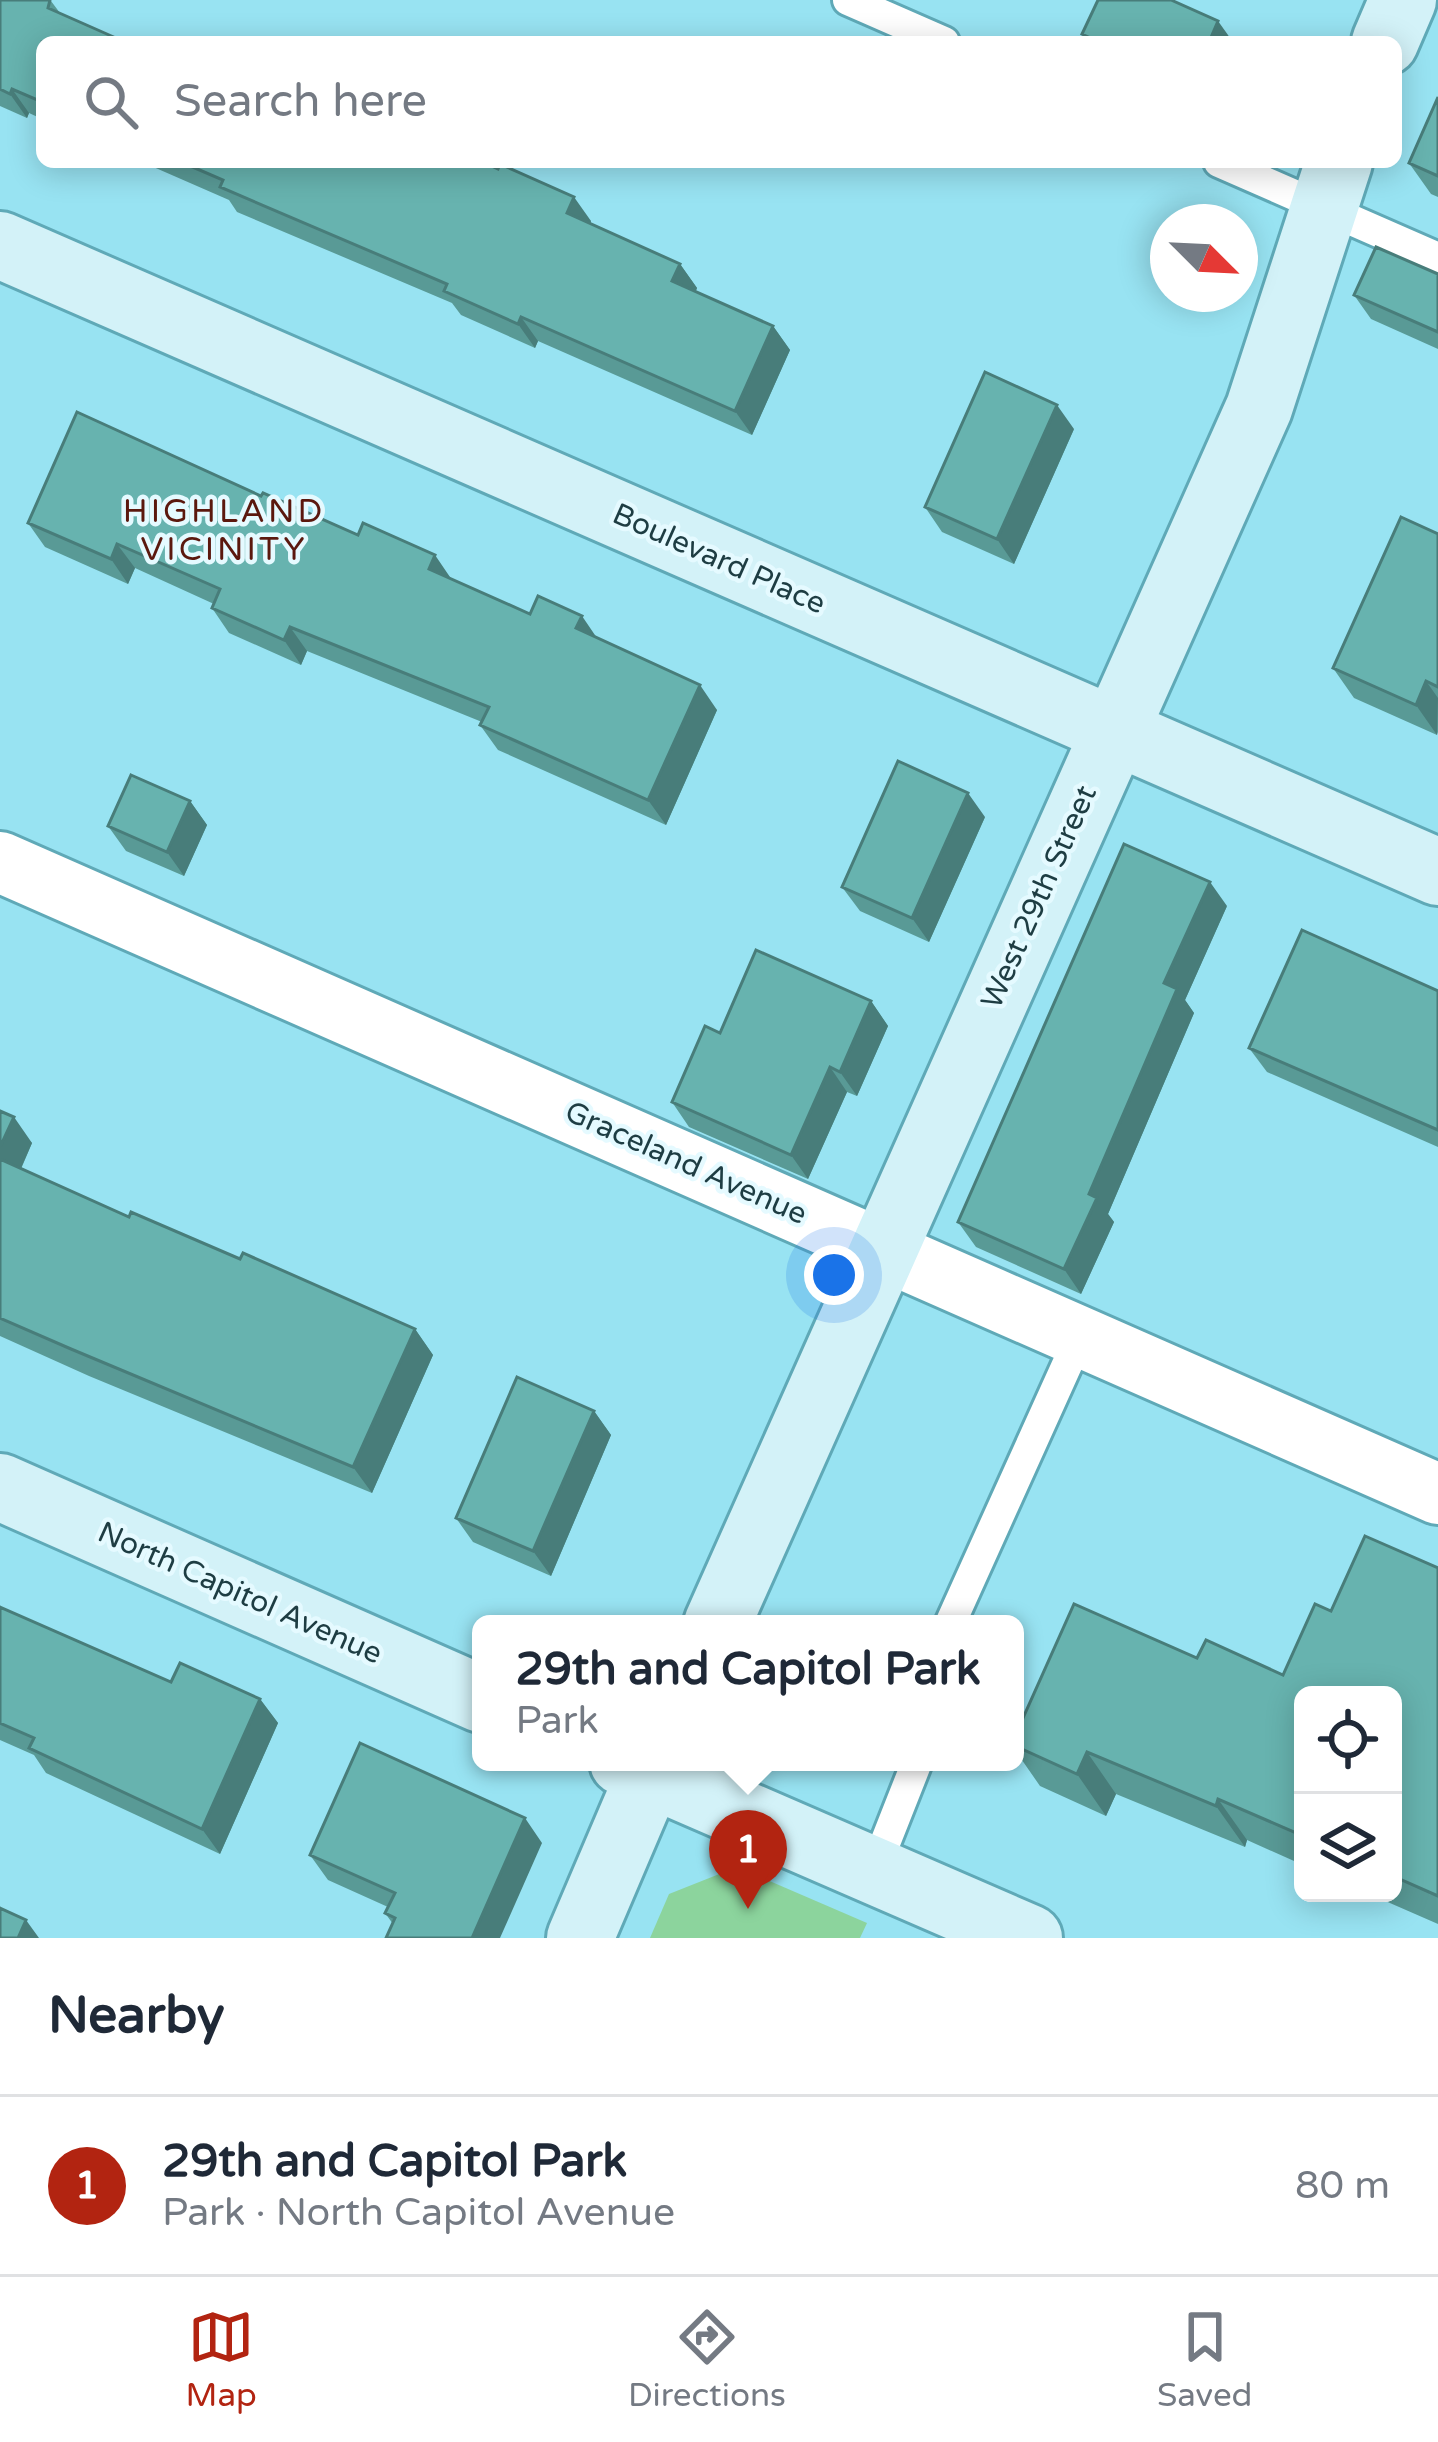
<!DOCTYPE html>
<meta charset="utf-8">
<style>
:root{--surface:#fff;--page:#f2f2f3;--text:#1f2937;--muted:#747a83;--line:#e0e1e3;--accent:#b22411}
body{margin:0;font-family:"Varela Round",sans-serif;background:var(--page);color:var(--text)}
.controls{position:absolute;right:36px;bottom:36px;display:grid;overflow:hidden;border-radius:18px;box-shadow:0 6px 30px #0003}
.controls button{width:108px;height:108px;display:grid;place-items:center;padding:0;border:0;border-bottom:3px solid var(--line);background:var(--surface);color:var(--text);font:60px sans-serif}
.compass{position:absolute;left:1150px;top:204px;width:108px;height:108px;border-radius:50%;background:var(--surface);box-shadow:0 6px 30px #0003;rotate:114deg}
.you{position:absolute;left:834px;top:1275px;width:42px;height:42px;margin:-30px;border:9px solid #fff;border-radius:50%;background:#1a73e8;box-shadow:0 0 0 18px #1a73e833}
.badge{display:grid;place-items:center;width:78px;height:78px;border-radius:50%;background:var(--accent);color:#fff;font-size:39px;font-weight:700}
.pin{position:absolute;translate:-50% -99px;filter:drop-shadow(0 3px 6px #0008)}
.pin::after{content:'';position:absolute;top:63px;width:42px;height:36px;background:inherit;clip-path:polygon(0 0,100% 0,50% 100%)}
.popup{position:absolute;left:472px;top:1615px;width:552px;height:156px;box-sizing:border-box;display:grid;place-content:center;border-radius:18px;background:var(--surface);filter:drop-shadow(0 3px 9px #0005);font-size:39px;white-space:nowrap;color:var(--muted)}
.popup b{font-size:45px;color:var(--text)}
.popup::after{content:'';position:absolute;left:50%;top:100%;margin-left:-24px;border:24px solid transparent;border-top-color:var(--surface)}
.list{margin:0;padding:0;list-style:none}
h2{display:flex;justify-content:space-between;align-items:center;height:156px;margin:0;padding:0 48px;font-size:51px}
h2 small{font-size:39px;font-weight:400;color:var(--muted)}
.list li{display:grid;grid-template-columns:78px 1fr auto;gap:36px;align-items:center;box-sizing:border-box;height:180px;padding:0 48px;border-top:3px solid var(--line)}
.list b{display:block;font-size:45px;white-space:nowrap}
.list p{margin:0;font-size:39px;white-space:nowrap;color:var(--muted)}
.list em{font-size:39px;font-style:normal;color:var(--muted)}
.icon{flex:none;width:66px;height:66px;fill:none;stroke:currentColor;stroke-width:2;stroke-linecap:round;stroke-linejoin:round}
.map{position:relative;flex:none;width:1438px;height:1938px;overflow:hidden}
.search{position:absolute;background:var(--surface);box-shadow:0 6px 30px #0003;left:36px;right:36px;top:36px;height:132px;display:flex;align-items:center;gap:30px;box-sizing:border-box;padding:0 42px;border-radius:18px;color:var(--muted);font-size:45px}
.sheet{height:336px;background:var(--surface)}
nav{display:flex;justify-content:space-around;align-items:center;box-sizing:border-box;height:168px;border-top:3px solid var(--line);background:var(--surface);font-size:33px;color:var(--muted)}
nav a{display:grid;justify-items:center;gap:6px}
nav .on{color:var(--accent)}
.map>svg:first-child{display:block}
.green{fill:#8cd49d}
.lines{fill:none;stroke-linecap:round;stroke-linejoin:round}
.lane-casing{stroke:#5fa9b7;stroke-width:36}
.street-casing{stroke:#5fa9b7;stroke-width:66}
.secondary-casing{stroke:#5fa9b7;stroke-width:72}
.lane{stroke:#fff;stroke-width:30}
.street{stroke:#fff;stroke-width:60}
.secondary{stroke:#d3f2f8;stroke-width:66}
.wall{fill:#599a96}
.shaded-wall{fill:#487d7a}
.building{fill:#67b3af;stroke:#487d7a;stroke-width:3}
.labels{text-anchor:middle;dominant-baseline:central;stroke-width:9;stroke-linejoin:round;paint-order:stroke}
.street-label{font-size:30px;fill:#1e3d43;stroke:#e5faff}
.neighbourhood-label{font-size:33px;letter-spacing:3px;fill:#5b180e;stroke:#e5faff}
</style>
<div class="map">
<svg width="1438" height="1938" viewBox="0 0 1438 1938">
<rect width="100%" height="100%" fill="#98e3f2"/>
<path class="green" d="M 737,1867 L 867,1923 L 860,1938 L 650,1938 L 669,1894 Z"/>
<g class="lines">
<defs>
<path id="lane" d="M 848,0 L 944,42
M 1219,162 L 1438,258
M 950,1624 L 1080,1336
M 874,1871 L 917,1762"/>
<path id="street" d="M 0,862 L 1438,1494"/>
<path id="secondary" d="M 1385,42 L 1403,0
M 0,245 L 1438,872
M 0,1487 L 481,1699
M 717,1624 L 1259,408 L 1339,162
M 623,1762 L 1029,1938
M 580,1938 L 655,1762"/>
</defs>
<use href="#lane" class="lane-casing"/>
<use href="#street" class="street-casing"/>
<use href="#secondary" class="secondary-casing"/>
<use href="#lane" class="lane"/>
<use href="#street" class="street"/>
<use href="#secondary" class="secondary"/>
</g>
<path class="wall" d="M 0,0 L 51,1 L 60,13 L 42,42 L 42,119 L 29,113 L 27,118 L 0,106 Z
M 1438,97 L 1438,197 L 1431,194 L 1409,163 Z
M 142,162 L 483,162 L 591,221 L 590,224 L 680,264 L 697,288 L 696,291 L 773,326 L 790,350 L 752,435 L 538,341 L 535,348 L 461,315 L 452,303 L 237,212 L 229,200 Z
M 1438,274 L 1438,349 L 1371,319 L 1354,295 Z
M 1074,429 L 1014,564 L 942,532 L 925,507 Z
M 261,496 L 530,614 L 597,638 L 717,710 L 666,825 L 498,750 L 480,725 L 482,722 L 307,651 L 301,665 L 229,633 L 212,608 L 214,604 L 135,568 L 128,584 L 45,547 L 28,523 Z
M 1438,534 L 1438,732 L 1437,735 L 1354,698 L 1333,668 Z
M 190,801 L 207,825 L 184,876 L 126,851 L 108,826 Z
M 985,817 L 929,942 L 860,911 L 842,887 Z
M 1227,906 L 1185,1000 L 1194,1013 L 1108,1214 L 1114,1222 L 1081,1294 L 976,1247 L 958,1222 Z
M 1438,991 L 1438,1147 L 1267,1072 L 1249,1048 Z
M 871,1001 L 888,1026 L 857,1096 L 847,1092 L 808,1179 L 689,1127 L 672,1102 L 720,1033 Z
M 0,1111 L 32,1143 L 21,1169 L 129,1217 L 415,1329 L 433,1355 L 372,1493 L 89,1376 L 0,1336 Z
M 594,1411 L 611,1435 L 551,1576 L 473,1542 L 456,1518 Z
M 1438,1568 L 1438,1924 L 1367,1893 L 1393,1893 L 1393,1695 L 1303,1695 L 1303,1865 L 1247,1840 L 1245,1847 L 1116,1794 L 1106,1816 L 1040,1786 L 1015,1750 L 1015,1736 L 1197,1658 L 1283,1675 L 1331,1611 Z
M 0,1607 L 171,1682 L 260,1699 L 278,1723 L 220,1854 L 46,1773 L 34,1755 L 0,1740 Z
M 542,1843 L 393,1924 L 385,1913 L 388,1907 L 328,1880 L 310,1855 Z"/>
<path class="shaded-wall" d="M 1218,21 L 1233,42 L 1209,42 Z
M 12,89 L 29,113 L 27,118 L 10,94 Z
M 574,197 L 591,221 L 584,238 L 567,213 Z
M 680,264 L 697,288 L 689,305 L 672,281 Z
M 521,317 L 538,341 L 535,348 L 518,324 Z
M 773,326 L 790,350 L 752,435 L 735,411 Z
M 1057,405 L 1074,429 L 1014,564 L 997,539 Z
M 117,544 L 135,568 L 128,584 L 111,559 Z
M 435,555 L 452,580 L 429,569 Z
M 582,616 L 599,641 L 576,628 Z
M 290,627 L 307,651 L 301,665 L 284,640 Z
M 1426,681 L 1438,698 L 1437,735 L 1416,705 Z
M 700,685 L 717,710 L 666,825 L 648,800 Z
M 968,793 L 985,817 L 929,942 L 912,918 Z
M 190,801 L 207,825 L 184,876 L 167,852 Z
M 1210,882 L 1227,906 L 1185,1000 L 1194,1013 L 1108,1214 L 1114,1222 L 1081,1294 L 1064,1269 L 1164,983 Z
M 871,1001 L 888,1026 L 857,1096 L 840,1072 Z
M 830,1067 L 847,1092 L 808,1179 L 791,1155 Z
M 14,1117 L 32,1143 L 14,1184 L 0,1164 L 0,1147 Z
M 415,1329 L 433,1355 L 372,1493 L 353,1467 Z
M 594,1411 L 611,1435 L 551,1576 L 533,1551 Z
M 260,1699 L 278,1723 L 220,1854 L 202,1829 Z
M 1087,1752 L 1116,1794 L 1106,1816 L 1077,1774 Z
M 1218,1799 L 1247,1840 L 1245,1847 L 1216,1806 Z
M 525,1818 L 542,1843 L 500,1938 L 472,1938 Z
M 26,1920 L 39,1938 L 18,1938 Z"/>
<path class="building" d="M 0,0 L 50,0 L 48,8 L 125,42 L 42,42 L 42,102 L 12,89 L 10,94 L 0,89 Z
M 1098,0 L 1171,0 L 1218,21 L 1209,42 L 1099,42 L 1082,34 Z
M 1438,97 L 1438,176 L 1409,163 Z
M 181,162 L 483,162 L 498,169 L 500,164 L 574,197 L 567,213 L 680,264 L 672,281 L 773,326 L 735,411 L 521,317 L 518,324 L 444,291 L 447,284 L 220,187 L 223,180 Z
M 1376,247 L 1438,274 L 1438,332 L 1354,295 Z
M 985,372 L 1057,405 L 997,539 L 925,507 Z
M 77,412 L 261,496 L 263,493 L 358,535 L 363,523 L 435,555 L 429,569 L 530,614 L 538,596 L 582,616 L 576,628 L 700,685 L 648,800 L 480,725 L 489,707 L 290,627 L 284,640 L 212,608 L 220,589 L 117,544 L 111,559 L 28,523 Z
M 1401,517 L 1438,534 L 1438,687 L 1426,681 L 1416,705 L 1333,668 Z
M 898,761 L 968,793 L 912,918 L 842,887 Z
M 131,775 L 190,801 L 167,852 L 108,826 Z
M 1124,844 L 1210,882 L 1164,983 L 1177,989 L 1089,1194 L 1097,1198 L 1064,1269 L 958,1222 Z
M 1302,930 L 1438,991 L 1438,1130 L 1249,1048 Z
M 756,950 L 871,1001 L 840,1072 L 830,1067 L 791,1155 L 672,1102 L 705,1026 L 720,1033 Z
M 0,1111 L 14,1117 L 0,1147 Z
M 0,1159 L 129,1217 L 131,1212 L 240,1259 L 243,1253 L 415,1329 L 353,1467 L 71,1349 L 0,1318 Z
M 517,1377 L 594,1411 L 533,1551 L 456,1518 Z
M 1365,1536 L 1438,1568 L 1438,1896 L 1393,1876 L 1393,1695 L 1303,1695 L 1303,1836 L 1218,1799 L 1216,1806 L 1087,1752 L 1077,1774 L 1015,1746 L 1015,1736 L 1074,1604 L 1197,1658 L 1206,1640 L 1283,1675 L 1315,1604 L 1331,1611 Z
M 0,1607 L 171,1682 L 180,1663 L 260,1699 L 202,1829 L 29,1748 L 34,1738 L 0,1723 Z
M 360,1743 L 525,1818 L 472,1938 L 386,1938 L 395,1918 L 385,1913 L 395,1893 L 310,1855 Z
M 0,1908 L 26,1920 L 18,1938 L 0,1938 Z"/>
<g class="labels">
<g class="street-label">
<text transform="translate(719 559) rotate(24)">Boulevard Place</text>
<text transform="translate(1039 897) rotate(-66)">West 29th Street</text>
<text transform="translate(686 1163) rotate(24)">Graceland Avenue</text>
<text transform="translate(240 1593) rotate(24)">North Capitol Avenue</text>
</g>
<g class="neighbourhood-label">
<text x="224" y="511">HIGHLAND<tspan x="224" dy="38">VICINITY</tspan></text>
</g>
</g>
</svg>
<div class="controls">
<button><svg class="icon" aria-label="locate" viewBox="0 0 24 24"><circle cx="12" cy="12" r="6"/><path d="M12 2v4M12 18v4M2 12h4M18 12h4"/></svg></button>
<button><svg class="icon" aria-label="layers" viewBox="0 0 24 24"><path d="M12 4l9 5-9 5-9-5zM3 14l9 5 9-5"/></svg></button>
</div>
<svg class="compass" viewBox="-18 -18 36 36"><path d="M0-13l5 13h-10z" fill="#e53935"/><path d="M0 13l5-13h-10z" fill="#747a83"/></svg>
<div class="you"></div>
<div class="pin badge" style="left:748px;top:1909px">1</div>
<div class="popup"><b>29th and Capitol Park</b>Park</div>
<div class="search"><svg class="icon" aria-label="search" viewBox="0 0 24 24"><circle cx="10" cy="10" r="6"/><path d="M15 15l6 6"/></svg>Search here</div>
</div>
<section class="sheet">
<h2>Nearby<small></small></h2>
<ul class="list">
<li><span class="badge">1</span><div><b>29th and Capitol Park</b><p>Park · North Capitol Avenue</p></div><em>80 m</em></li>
</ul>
</section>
<nav>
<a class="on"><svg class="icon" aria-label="map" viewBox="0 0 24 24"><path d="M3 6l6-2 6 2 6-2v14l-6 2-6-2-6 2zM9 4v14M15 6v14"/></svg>Map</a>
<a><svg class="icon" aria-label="directions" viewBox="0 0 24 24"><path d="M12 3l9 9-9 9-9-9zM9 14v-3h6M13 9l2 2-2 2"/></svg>Directions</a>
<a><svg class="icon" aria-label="saved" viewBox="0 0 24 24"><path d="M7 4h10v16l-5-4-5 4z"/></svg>Saved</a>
</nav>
